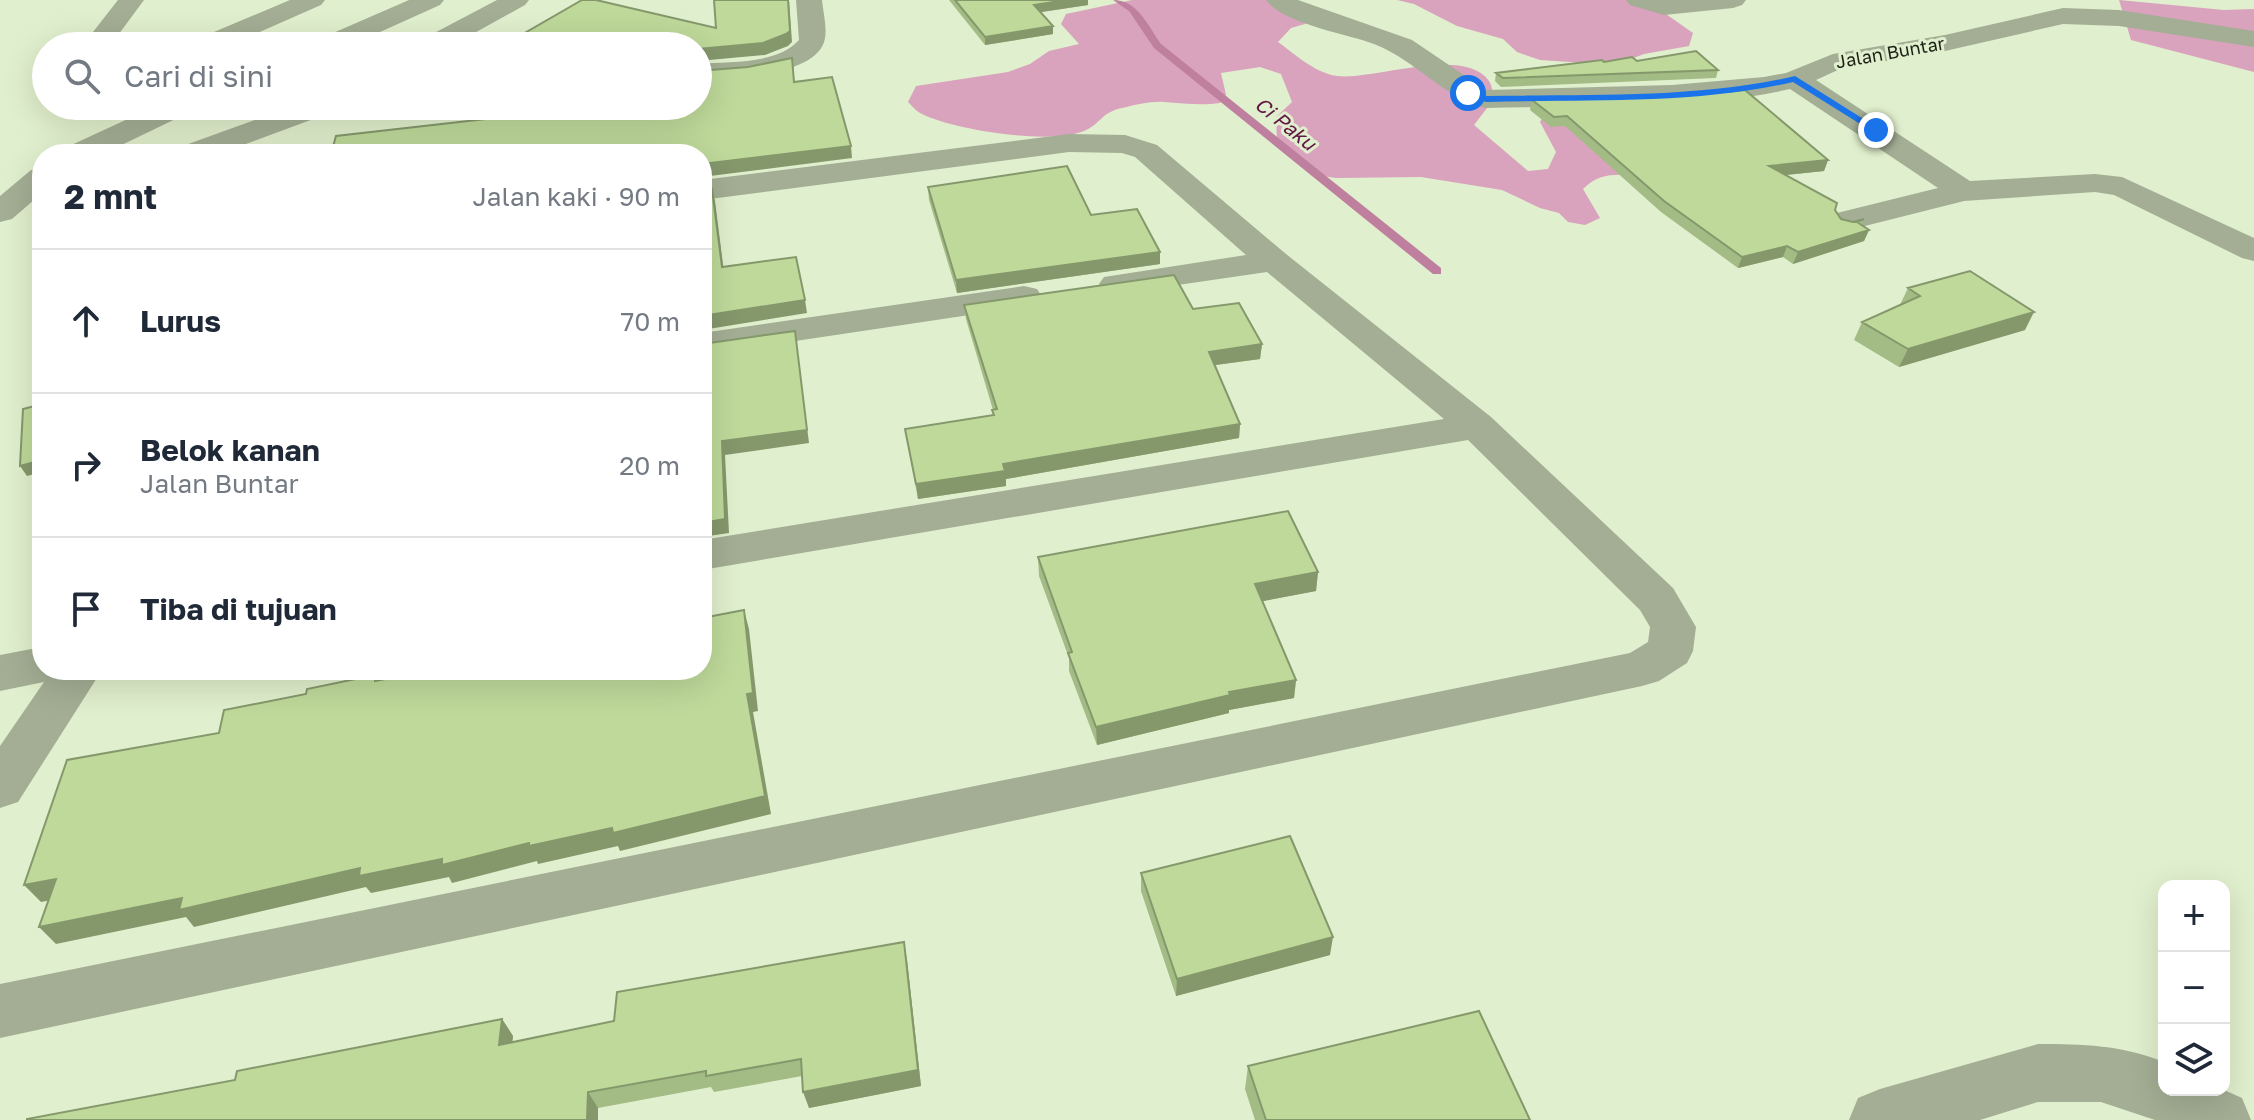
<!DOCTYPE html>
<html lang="id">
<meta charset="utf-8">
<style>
:root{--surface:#fff;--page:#f6f6f7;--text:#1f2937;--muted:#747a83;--line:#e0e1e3}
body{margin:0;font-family:"Golos Text",sans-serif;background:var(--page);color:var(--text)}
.controls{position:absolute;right:24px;bottom:24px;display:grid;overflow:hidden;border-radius:16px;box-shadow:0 8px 32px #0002}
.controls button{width:72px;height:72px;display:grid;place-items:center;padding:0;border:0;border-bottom:2px solid var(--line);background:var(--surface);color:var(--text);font:40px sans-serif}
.stop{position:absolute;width:24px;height:24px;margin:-18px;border:6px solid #1a73e8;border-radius:50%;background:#fff}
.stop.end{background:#1a73e8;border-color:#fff;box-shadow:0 2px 8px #0008}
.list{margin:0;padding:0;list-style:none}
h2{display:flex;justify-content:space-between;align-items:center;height:104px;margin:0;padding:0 32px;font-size:34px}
h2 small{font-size:26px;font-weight:400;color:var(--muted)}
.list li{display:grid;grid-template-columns:52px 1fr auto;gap:24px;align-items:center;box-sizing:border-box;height:144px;padding:0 32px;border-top:2px solid var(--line)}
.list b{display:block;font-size:30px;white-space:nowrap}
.list p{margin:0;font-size:26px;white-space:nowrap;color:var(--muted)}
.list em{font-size:26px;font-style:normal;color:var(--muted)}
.icon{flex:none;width:44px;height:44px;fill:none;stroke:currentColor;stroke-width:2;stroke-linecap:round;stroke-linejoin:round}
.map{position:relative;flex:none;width:2254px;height:1120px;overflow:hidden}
.search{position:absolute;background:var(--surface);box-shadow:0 8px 32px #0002;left:32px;top:32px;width:680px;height:88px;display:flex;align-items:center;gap:20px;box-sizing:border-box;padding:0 28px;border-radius:44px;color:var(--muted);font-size:30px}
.panel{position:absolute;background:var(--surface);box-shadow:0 8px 32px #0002;left:32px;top:144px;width:680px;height:536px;border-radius:32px}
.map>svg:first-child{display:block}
.green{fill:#d9a2bd}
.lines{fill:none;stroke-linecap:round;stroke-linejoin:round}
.stream{fill:#bf80a0;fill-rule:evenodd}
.street{fill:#a3ae94;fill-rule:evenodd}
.wall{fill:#a3bb84}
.shaded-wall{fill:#85986c}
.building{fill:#bed99a;stroke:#85986c;stroke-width:2}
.route{fill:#1a73e8}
.labels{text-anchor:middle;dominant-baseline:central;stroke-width:6;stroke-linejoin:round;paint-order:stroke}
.far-street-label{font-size:18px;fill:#1b2014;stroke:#e0efcd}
.far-water-label{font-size:20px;font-style:italic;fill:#621744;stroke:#e0efcd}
</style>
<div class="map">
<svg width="2254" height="1120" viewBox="0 0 2254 1120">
<rect width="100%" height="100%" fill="#e0efcd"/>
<path class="green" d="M 1132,0 L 1286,0 L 1309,17 L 1305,24 L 1291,28 L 1278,42 C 1296,55 1315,73 1337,76 C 1372,81 1464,45 1489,81 C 1492,85 1493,94 1494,99 L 1474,125 L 1528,171 L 1548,169 L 1556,152 L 1540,122 L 1544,115 L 1574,115 L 1640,176 C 1618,174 1599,172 1583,189 L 1600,218 L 1585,225 L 1568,222 L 1559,213 L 1540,208 L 1502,190 L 1421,177 L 1336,178 L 1316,175 L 1277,140 L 1276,117 L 1292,102 L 1281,74 L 1260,67 L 1221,73 L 1226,95 L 1220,103 C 1200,106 1184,103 1164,102 C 1151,101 1135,105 1122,108 C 1102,112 1101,123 1086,130 C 1054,146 954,130 922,114 C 917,112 912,106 908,102 L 916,86 L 1008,72 L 1030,64 L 1049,51 L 1079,44 L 1061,24 L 1066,14 Z
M 1397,0 L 1637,0 L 1663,12 L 1693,33 L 1689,46 L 1644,54 L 1615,65 L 1540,60 L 1517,52 L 1503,39 L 1457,26 L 1414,4 Z
M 2119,0 L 2224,10 L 2254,9 L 2254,72 L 2131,40 Z"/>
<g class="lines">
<path class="stream" d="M 1113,0 C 1138,0 1148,26 1161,44 L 1441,268 L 1441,274 L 1433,274 L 1154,48 L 1129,11 Z"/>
<path class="street" d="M 118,0 L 144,0 L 110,46 L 82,46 Z
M 290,0 L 325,0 L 321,5 L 228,46 L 191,46 L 195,40 Z
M 409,0 L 444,0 L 440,5 L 349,46 L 313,46 L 317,40 Z
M 497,0 L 529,0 L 525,5 L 451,46 L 417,46 L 421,40 Z
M 796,0 L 822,0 C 823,11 827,27 825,38 C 819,77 728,78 698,80 L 698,64 C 729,61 777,65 799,40 Z
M 1266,0 L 1298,0 L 1412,40 L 1486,90 L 1672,85 L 1764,77 L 1786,73 L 1833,54 L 1945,35 L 2063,8 L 2119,10 L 2254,31 L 2254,47 L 2119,26 L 2063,24 L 1945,51 L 1840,69 L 1816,80 L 1970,181 L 2095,174 L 2122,177 L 2254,238 L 2254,261 L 2242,258 L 2114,195 L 2095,192 L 1964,201 L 1849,230 L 1837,227 L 1833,220 L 1837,213 L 1938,188 L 1790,89 C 1692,111 1586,105 1486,108 C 1442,97 1416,60 1374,44 C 1347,34 1283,24 1266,0 Z
M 1626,0 L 1746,0 L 1742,5 L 1733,8 L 1664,15 L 1630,5 Z
M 156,106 L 195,106 L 190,112 L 103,154 L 63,154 L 67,147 Z
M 293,106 L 387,106 L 382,112 L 316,118 L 219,154 L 176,154 L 180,147 Z
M 1069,134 L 1125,135 L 1157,145 L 1286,254 L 1491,417 L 1673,588 L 1696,627 L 1693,651 L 1687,663 L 1659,681 L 1642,686 L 0,1038 L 0,984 L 1630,653 L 1648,642 L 1650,627 L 1640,610 L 1468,440 L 702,570 L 702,540 L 1444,419 L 1267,272 L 1116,294 L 1104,291 L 1099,284 L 1104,277 L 1246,255 L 1135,157 L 1122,153 L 1069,152 L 702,200 L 702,180 Z
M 42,168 L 42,193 L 12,219 L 0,222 L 0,196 L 31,170 Z
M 1024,286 L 1037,289 L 1042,297 L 1037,305 L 702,355 L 702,333 Z
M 42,647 L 42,670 L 102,670 L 18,802 L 0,808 L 0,746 L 44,682 L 0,691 L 0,655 Z
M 2038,1044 C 2083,1044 2121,1045 2164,1062 L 2164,1090 L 2224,1090 L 2242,1098 L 2251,1120 L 2155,1120 L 2101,1102 L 2038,1102 L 1980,1120 L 1849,1120 L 1858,1098 L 1880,1089 Z"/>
</g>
<path class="wall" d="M 949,0 L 1088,0 L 1088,5 L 1041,12 L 1053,34 L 985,45 Z
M 1637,61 L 1718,70 L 1716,78 L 1501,87 L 1495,81 L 1496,73 L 1604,62 Z
M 1532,100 L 1828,160 L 1824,171 L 1786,175 L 1835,210 L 1841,219 L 1853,222 L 1864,219 L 1861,225 L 1869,230 L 1864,241 L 1793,264 L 1783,257 L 1738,268 L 1661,212 L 1565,126 L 1551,127 L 1530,110 Z
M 928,187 L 1091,215 L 1160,252 L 1160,264 L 957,293 L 929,200 Z
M 1908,288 L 2025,330 L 1899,367 L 1854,340 L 1862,322 L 1900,305 Z
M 964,305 L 1262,344 L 1260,359 L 1215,365 L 1240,424 L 1239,438 L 1006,479 L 1006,486 L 918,499 L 905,429 L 993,415 L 992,410 L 993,410 L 966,319 Z
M 1038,557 L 1318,572 L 1316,591 L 1262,601 L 1296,680 L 1294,698 L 1229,710 L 1229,713 L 1097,745 L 1069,671 L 1069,658 L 1039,576 Z
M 1141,873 L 1330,955 L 1176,996 L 1141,891 Z
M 907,960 L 921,1086 L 809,1108 L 802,1076 L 714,1092 L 711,1087 L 598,1108 L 598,1120 L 27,1120 L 235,1080 L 502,1019 L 513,1036 L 512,1042 Z
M 1248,1066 L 1530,1120 L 1255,1120 L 1245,1089 Z"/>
<path class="shaded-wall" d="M 789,0 L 792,42 L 788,46 L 765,55 L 698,61 L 698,49 Z
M 1067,0 L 1088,0 L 1088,5 L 1035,13 L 1034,5 Z
M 1053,26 L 1053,34 L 985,45 L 985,37 Z
M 851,146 L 852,158 L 702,177 L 702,164 Z
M 1828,160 L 1824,171 L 1765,177 L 1769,166 Z
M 712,189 L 715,201 L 725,280 L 722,267 Z
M 1869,230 L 1864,241 L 1793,264 L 1798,252 Z
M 1787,246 L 1783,257 L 1738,268 L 1742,257 Z
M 1160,252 L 1160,264 L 957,293 L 956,280 Z
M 805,300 L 807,313 L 702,330 L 702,316 Z
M 2034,312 L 2025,330 L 1899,367 L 1908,349 Z
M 795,331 L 809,443 L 725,455 L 729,533 L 702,537 L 702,523 L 722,441 Z
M 1262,344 L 1260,359 L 1208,366 L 1209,352 Z
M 1240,424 L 1239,438 L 1006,479 L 1006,486 L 918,499 L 916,484 L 1003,464 Z
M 42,460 L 42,472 L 27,476 L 20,466 Z
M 1318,572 L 1316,591 L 1253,603 L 1255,584 Z
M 744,610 L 749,629 L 758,711 L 753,712 L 771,814 L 620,851 L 618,846 L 538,864 L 537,861 L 452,883 L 449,877 L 371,893 L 366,887 L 194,927 L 186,917 L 56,944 L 39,927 L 747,694 Z
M 1296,680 L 1294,698 L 1229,710 L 1229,713 L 1097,745 L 1096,727 L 1229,692 Z
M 56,879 L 73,896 L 41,902 L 24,885 Z
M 1333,937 L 1330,955 L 1176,996 L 1177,979 Z
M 904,942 L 907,960 L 921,1086 L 809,1108 L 803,1092 Z
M 502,1019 L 513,1036 L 510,1062 L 499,1045 Z
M 588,1092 L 598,1108 L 598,1120 L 587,1120 Z"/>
<path class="building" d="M 582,0 L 596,0 L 716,28 L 714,0 L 788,0 L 790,31 L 786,34 L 763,43 L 698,49 L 698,46 L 502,46 Z
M 955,0 L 1067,0 L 1034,5 L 1053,26 L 985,37 Z
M 1696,51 L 1718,70 L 1503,78 L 1496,73 L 1602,60 L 1604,62 L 1632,57 L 1637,61 Z
M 792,58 L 794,82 L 832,77 L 851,146 L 702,164 L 702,154 L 331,154 L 336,136 L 599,106 L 698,106 L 698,71 L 748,67 Z
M 1745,90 L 1828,160 L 1769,166 L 1837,203 L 1835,210 L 1841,219 L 1853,222 L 1864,219 L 1857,222 L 1869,230 L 1798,252 L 1787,246 L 1742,257 L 1664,201 L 1567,116 L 1554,117 L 1532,100 L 1680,96 Z
M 1067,166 L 1091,215 L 1137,209 L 1160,252 L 956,280 L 928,187 Z
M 712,189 L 722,267 L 796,257 L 805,300 L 702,316 L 702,190 Z
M 1970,271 L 2034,312 L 1908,349 L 1862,322 L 1920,296 L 1908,288 Z
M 1174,275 L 1193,309 L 1239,303 L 1262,344 L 1209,352 L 1240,424 L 1003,464 L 1005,471 L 916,484 L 905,429 L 994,415 L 992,410 L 997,409 L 964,305 Z
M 795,331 L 807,430 L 722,441 L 725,519 L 702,523 L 702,344 Z
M 42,404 L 42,460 L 20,466 L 23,409 Z
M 1288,511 L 1318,572 L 1255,584 L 1296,680 L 1229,692 L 1230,695 L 1096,727 L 1068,653 L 1072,652 L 1038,557 Z
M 744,610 L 753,693 L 747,694 L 765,796 L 613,833 L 612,828 L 529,846 L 529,843 L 442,865 L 442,859 L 359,876 L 360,868 L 179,910 L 182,898 L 39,927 L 56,879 L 24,885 L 67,760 L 219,733 L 224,710 L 306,694 L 307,689 L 375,675 L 375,681 L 431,670 L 702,670 L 702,618 Z
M 1290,836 L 1333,937 L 1177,979 L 1141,873 Z
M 904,942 L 918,1070 L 803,1092 L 801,1059 L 706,1076 L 706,1071 L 588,1092 L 587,1120 L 27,1120 L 27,1119 L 235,1080 L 237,1071 L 502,1019 L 499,1045 L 614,1021 L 617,992 Z
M 1479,1011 L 1530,1120 L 1266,1120 L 1248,1066 Z"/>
<path class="route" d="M 1795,76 L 1881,130 L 1873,132 L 1793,82 C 1694,105 1587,99 1486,102 L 1464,93 L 1468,90 L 1487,96 C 1588,94 1695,99 1795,76 Z"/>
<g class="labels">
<g class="far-street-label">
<text transform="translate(1890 52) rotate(-10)">Jalan Buntar</text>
</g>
<g class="far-water-label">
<text transform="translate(1286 123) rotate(39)">Ci Paku</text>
</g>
</g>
</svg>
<div class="controls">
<button>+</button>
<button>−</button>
<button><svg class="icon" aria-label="layers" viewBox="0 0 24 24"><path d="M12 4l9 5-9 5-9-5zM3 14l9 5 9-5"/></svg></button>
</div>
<div class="stop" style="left:1468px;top:93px"></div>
<div class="stop end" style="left:1876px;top:130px"></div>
<div class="search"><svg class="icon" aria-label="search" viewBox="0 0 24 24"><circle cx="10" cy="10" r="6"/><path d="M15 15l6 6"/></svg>Cari di sini</div>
<section class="panel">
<h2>2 mnt<small>Jalan kaki · 90 m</small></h2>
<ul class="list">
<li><svg class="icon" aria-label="ahead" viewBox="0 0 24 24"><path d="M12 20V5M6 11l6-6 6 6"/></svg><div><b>Lurus</b></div><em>70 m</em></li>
<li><svg class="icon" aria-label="right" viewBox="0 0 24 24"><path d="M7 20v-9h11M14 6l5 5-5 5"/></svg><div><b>Belok kanan</b><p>Jalan Buntar</p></div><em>20 m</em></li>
<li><svg class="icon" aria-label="arrive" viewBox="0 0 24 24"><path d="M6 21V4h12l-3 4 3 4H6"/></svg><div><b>Tiba di tujuan</b></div></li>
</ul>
</section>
</div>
